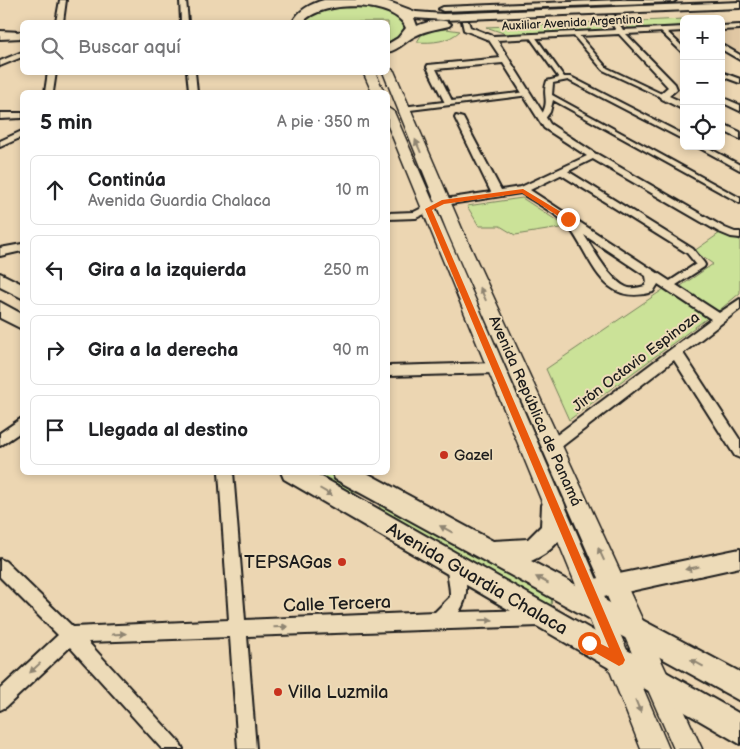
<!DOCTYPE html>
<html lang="es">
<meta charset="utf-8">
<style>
:root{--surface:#fff;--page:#f2f2f2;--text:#202124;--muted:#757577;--line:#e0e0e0}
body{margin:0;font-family:"Balsamiq Sans",sans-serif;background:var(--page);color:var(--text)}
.controls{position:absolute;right:15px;top:15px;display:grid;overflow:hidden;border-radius:8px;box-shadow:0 2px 8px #0003}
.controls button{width:45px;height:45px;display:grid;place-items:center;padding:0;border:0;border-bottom:1px solid var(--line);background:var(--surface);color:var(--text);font:25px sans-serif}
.stop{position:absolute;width:15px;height:15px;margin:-11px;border:4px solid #ea580c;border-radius:50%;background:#fff}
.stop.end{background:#ea580c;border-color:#fff;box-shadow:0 1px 5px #0008}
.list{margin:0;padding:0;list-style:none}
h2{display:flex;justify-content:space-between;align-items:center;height:65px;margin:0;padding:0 20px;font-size:21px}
h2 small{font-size:16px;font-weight:400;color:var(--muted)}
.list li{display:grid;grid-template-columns:32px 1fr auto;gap:15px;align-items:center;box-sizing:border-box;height:70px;margin:0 10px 10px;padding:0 10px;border:1px solid var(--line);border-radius:8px}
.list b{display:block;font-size:19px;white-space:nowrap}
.list p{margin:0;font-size:16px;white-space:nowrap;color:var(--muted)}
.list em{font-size:16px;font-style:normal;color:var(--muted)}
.icon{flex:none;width:28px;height:28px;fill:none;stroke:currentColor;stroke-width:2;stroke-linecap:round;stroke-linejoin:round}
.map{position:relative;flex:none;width:740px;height:749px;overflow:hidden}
.search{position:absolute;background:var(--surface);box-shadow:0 2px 8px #0003;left:20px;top:20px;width:370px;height:55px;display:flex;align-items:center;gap:12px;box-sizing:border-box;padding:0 18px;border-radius:8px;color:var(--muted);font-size:19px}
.panel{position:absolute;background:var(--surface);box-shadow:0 2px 8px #0003;left:20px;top:90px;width:370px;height:385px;border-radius:8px}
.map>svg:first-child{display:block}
.built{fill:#e0c7a3}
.green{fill:#cbe298;stroke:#747f5a}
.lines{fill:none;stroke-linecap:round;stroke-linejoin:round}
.pedestrian-casing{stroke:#1c1c1c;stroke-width:4}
.minor-casing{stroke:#1c1c1c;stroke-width:4}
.tertiary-casing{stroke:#1c1c1c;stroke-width:4}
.secondary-casing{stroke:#1c1c1c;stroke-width:3}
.primary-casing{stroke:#1c1c1c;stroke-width:4}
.pedestrian{fill:#eddbb8;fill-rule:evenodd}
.minor{fill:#eddbb8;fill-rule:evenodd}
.tertiary{fill:#eddbb8;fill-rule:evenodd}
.secondary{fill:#eddbb8;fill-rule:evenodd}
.primary{fill:#eddbb8;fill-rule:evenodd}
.oneway{fill:#8f8572}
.route{fill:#ea580c}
.poi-dot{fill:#c8321e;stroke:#eddbb8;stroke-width:2}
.labels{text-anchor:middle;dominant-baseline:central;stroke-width:4;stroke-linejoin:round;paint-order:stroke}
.far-street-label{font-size:12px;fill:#1c1c1c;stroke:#eddbb8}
.street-label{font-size:15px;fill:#1c1c1c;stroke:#eddbb8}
.poi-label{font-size:15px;fill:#1c1c1c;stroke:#eddbb8;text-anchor:start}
.near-poi-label{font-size:18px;fill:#1c1c1c;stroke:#eddbb8;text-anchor:end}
.near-street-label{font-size:18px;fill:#1c1c1c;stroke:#eddbb8}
</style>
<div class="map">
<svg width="740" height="749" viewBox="0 0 740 749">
<rect width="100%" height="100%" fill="#ecd6b2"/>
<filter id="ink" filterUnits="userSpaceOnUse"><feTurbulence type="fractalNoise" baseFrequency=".02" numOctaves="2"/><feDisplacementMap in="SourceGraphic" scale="10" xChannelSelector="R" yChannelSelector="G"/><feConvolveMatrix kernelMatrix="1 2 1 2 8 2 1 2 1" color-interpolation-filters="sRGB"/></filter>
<g filter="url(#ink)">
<path class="built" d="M 721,31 L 740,31 L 740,52 L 721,44 Z"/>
<path class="green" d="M 662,2 L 663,5 L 511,10 L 509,8 Z
M 368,4 C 387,11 426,23 388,42 L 388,22 L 305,22 C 315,2 349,5 368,4 Z
M 684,19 L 684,26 L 629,28 L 620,22 Z
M 598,22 L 605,30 L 506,34 L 486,27 Z
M 446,29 L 460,31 C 448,42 433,43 417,42 L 423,32 Z
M 522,198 L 567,227 L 515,235 L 500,226 L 479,226 L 467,206 Z
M 723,231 L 740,240 L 740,293 L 716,313 L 678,288 L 713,264 L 694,251 Z
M 667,287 L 710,316 L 569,420 L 546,369 Z
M 309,473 C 332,473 343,475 359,493 L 346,493 Z
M 389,502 L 552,594 L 551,608 L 381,512 L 379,504 Z"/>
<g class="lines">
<defs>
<path id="pedestrian" d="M 660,29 L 664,29 L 684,48 L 684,54 L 660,31 Z
M 573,33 L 577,33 L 607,68 L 668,97 L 663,98 L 603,70 L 573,35 Z
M 530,35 L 534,35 L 564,77 L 571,77 L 684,135 L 684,140 L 568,80 L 553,83 L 552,95 L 740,198 L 740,203 L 553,100 L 550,112 L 544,120 L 540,120 L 539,119 C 552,100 541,97 547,81 L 559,78 L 529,36 Z
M 721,44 L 740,55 L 740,60 L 721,49 Z
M 721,72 L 740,79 L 740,83 L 721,76 Z
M 527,92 L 529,93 L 529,95 L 402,111 L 399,109 L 402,107 Z
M 696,146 L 705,146 L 740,165 L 740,170 Z
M 591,154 L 597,154 L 725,228 L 735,232 L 740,232 L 740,238 L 731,237 L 719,232 L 591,158 Z
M 560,170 L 566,170 L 693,249 L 704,263 L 705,265 L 704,267 L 673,287 L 667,287 L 666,285 L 667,283 L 696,264 L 687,253 L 560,174 Z"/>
<path id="minor" d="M 60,0 L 66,0 L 63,22 L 56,22 Z
M 180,0 L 186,0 L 188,22 L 181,22 Z
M 619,0 L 676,0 L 673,2 L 443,11 L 439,9 L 443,7 Z
M 608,15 L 614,15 L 623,30 L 684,27 L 684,31 L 626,34 L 675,84 L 677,89 L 669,96 L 684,103 L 684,110 L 662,99 L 660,94 L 668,87 L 619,34 L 497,40 L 550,124 L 599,156 L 530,190 L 719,313 L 740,299 L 740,309 L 683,353 L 740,440 L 740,458 L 735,456 L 674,360 L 556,451 L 551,453 L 546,451 L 544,447 L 546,443 L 711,319 L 658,284 L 653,292 C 599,308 592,255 566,223 C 561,217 530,199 521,193 L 444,205 L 416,218 L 388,219 L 388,213 L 414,212 L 438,200 L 491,192 L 455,118 L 456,116 L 463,118 L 501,190 L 521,187 L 587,156 L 544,128 L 503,63 L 436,69 L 453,103 L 446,105 L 427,67 L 428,65 L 501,58 L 489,40 L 464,30 L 462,21 L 468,21 L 470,27 L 493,36 L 616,30 L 607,17 ZM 584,235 L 646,276 L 647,282 L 645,286 C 639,287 632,290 626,287 C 610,280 593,249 584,235 Z
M 740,25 L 740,29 L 721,30 L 721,26 Z
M 22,52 L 22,57 L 0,66 L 0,61 Z
M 48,72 L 56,72 L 53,92 L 45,92 Z
M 187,72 L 195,72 L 197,92 L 173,92 L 177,90 L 189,90 Z
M 721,97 L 740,105 L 740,111 L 721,102 Z
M 0,113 L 22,113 L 22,118 L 0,119 Z
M 721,123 L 740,132 L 740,139 L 721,130 Z
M 22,131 L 22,137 L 0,147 L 0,141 Z
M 22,244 L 22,251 L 0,256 L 0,248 Z
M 496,363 L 500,365 L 502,368 L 500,371 L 496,373 L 388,376 L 388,366 Z
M 22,418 L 22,431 L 0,446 L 0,433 Z
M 219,472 L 233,472 L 245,620 L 435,612 L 450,597 C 451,585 444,570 449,560 L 454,558 L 459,560 C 467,576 470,596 459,612 L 540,610 L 546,612 L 548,618 L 546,624 L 540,626 L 247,636 L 256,749 L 238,749 L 230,637 L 88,642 L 180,743 L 183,749 L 162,749 L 70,647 L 6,707 L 0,710 L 0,689 L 58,635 L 0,577 L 0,559 L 5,561 L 73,627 L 229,620 Z"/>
<path id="tertiary" d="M 740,549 L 740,567 L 590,600 L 583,597 L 580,590 L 583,583 L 590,580 Z"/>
<path id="secondary" d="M 388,67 L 394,71 L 463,231 L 702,749 L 674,749 L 447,231 L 383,72 L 388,72 Z
M 363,72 L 375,72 L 384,92 L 372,92 Z
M 388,108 L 394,112 L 598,582 L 669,749 L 641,749 L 578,590 L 388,126 Z"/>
<path id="primary" d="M 324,0 L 384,0 L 416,12 L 443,14 L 740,2 L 740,8 L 443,20 L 414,18 L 417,26 C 426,22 443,17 451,24 L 449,26 C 437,29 426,30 415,36 C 405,41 400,49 388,52 L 388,44 L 398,38 L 406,28 C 396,0 321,0 303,22 L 293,22 C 299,10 310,4 324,0 Z
M 0,31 L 22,32 L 22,38 L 0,39 Z
M 0,273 L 22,284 L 22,298 L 0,287 Z
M 0,302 L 22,314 L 22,329 L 0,318 Z
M 281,472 L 313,472 L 740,714 L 740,744 L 284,479 Z
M 332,472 L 365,472 L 493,541 L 528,539 L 541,526 L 542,505 L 546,498 L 554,494 L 562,498 C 576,527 557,550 531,561 L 740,672 L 740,701 L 335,479 Z"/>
</defs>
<use href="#pedestrian" class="pedestrian-casing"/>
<use href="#minor" class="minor-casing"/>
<use href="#tertiary" class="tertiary-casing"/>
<use href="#secondary" class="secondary-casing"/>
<use href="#primary" class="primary-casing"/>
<use href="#pedestrian" class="pedestrian"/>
<use href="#minor" class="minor"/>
<use href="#tertiary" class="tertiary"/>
<use href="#secondary" class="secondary"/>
<use href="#primary" class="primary"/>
</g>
<defs><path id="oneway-solid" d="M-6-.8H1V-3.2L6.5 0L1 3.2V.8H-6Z" transform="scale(1.25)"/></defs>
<g class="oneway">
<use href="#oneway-solid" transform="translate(418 146) rotate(-113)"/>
<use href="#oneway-solid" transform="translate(483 294) rotate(-114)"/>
<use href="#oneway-solid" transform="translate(326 492) rotate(30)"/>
<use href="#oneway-solid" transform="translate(446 529) rotate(-152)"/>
<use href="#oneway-solid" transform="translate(601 554) rotate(-115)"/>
<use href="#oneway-solid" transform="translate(692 568) rotate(168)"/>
<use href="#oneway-solid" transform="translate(542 580) rotate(-152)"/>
<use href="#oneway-solid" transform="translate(486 620)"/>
<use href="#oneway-solid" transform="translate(281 627) rotate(-2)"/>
<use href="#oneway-solid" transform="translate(119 634) rotate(-3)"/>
<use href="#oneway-solid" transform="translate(697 663) rotate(-152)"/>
<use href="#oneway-solid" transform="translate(35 668) rotate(137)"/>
<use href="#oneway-solid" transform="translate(638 706) rotate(68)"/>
</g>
</g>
<path class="route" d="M 523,189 L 571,218 L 571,221 L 566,221 L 522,193 L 444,204 L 432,210 L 625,660 L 623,664 L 619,666 L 585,647 L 584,643 L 585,639 L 589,638 L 609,648 L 425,209 L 442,200 Z"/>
<g class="poi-dot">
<circle cx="444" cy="455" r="5"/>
<circle cx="342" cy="562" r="5"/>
<circle cx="278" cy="692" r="5"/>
</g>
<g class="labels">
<g class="far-street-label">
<text transform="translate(572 23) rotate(-3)">Auxiliar Avenida Argentina</text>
</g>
<g class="street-label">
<text transform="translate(636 362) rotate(-37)">Jirón Octavio Espinoza</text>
<text transform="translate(535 411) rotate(66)">Avenida República de Panamá</text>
</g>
<g class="poi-label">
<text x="454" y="455">Gazel</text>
</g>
<g class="near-poi-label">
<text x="332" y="562">TEPSAGas</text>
<text x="288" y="692" text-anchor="start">Villa Luzmila</text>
</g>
<g class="near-street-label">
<text transform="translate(477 579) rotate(30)">Avenida Guardia Chalaca</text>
<text transform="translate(337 604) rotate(-2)">Calle Tercera</text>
</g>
</g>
</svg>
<div class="controls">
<button>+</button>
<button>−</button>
<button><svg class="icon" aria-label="locate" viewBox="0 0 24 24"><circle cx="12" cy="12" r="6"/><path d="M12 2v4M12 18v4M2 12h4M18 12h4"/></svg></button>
</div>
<div class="stop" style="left:589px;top:643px"></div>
<div class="stop end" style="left:568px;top:219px"></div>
<div class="search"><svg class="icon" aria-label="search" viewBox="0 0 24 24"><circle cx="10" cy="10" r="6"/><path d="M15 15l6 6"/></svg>Buscar aquí</div>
<section class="panel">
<h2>5 min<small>A pie · 350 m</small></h2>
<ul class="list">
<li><svg class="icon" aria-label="ahead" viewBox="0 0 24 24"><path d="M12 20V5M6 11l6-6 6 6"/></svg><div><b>Continúa</b><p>Avenida Guardia Chalaca</p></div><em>10 m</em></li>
<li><svg class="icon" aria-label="left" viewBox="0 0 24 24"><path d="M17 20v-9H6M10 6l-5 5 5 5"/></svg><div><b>Gira a la izquierda</b></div><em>250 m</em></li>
<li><svg class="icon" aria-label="right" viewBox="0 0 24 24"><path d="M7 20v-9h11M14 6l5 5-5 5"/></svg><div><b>Gira a la derecha</b></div><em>90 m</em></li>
<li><svg class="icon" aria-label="arrive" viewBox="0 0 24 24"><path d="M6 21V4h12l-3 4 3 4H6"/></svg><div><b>Llegada al destino</b></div></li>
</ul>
</section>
</div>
